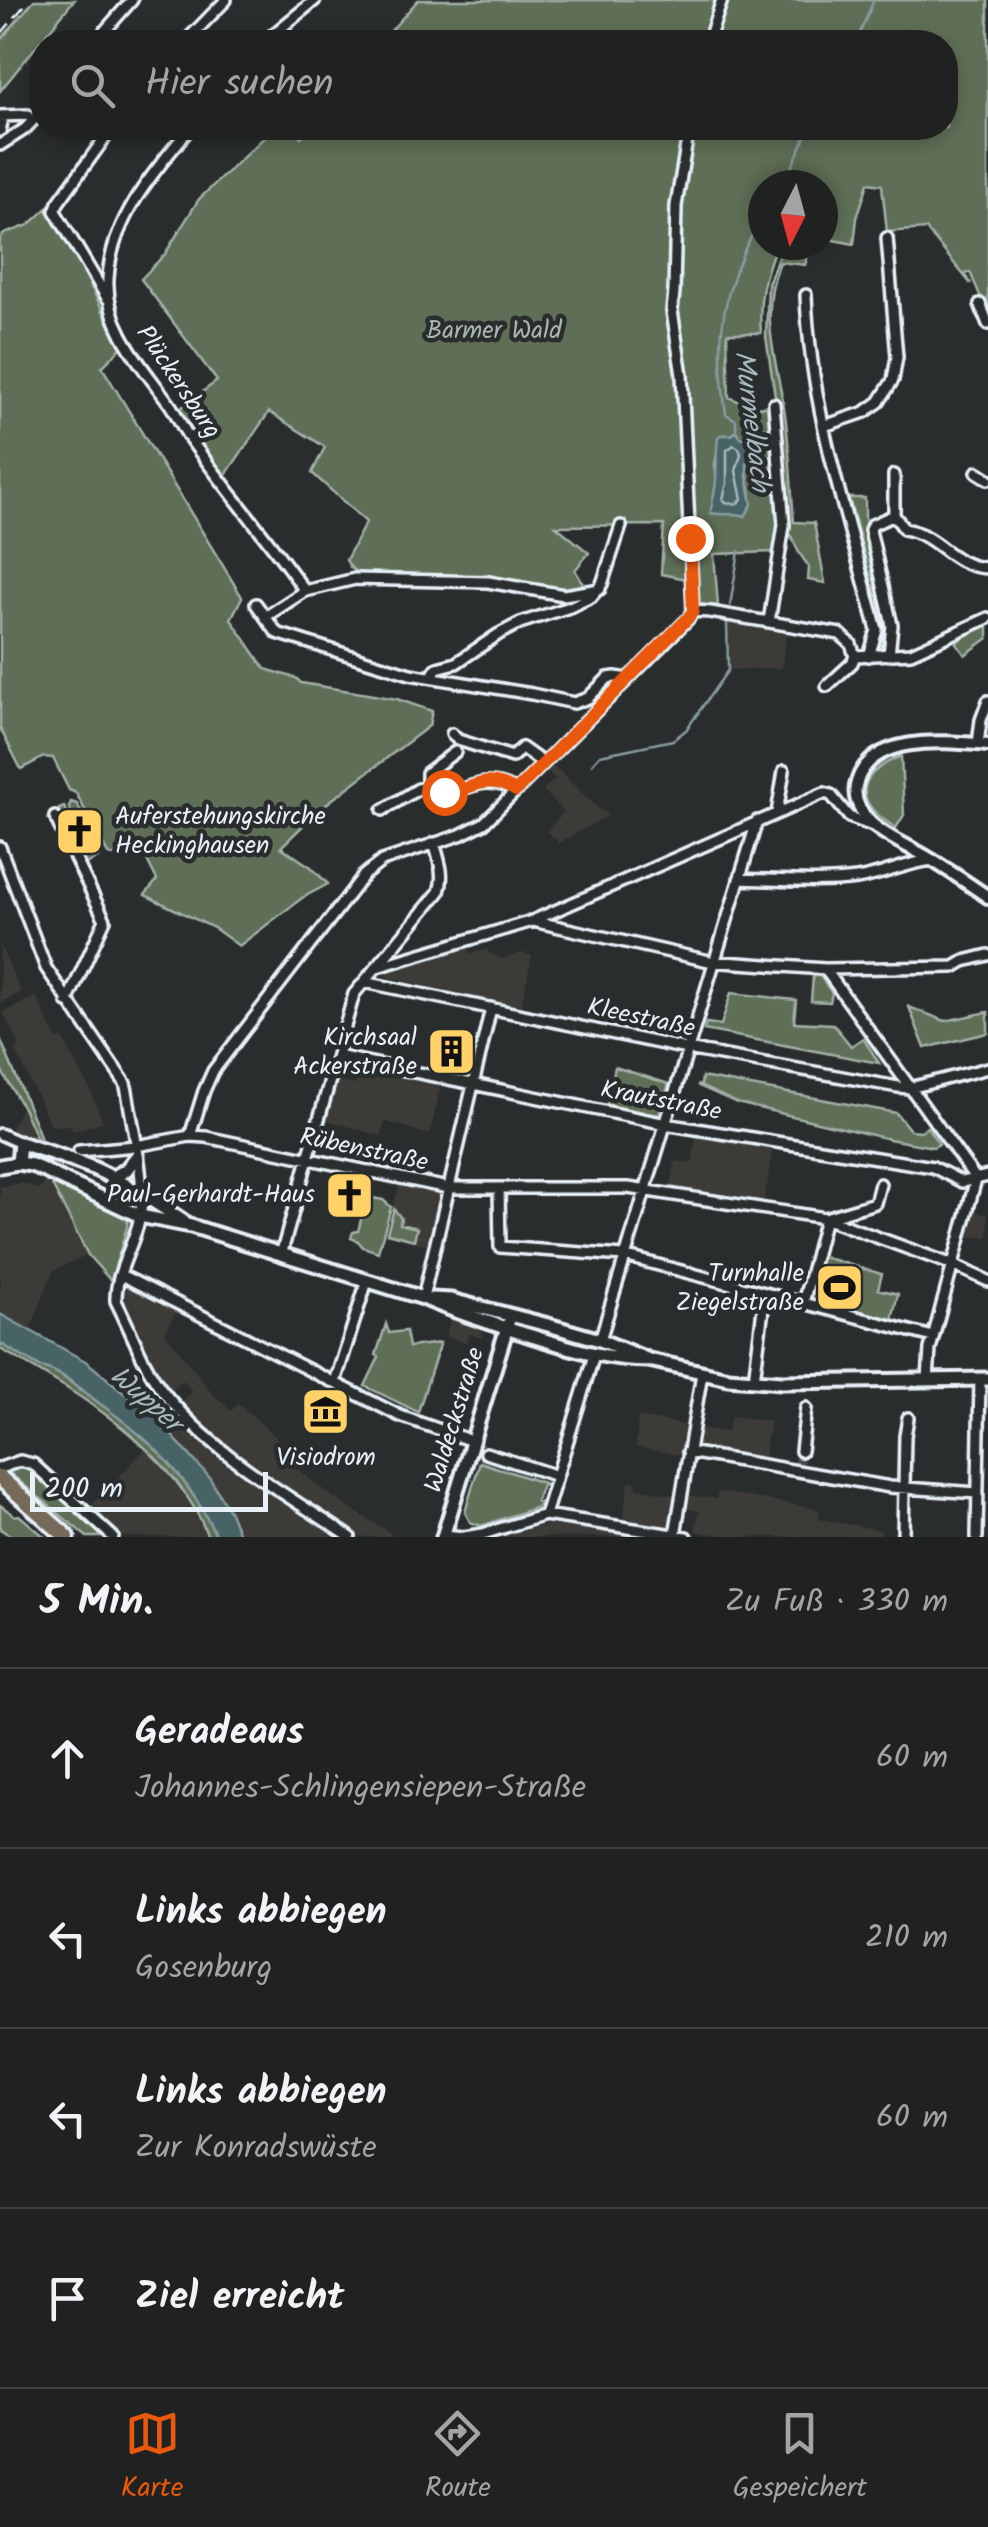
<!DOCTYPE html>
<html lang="de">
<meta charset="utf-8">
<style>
:root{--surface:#202222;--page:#282a2a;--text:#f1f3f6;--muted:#a2a4a5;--line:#3d3f40;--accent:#ea580c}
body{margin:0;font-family:Kalam,sans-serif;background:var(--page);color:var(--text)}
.compass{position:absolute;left:748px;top:170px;width:90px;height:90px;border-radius:50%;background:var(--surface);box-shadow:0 5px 15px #0003;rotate:186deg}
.scale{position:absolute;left:30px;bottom:25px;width:238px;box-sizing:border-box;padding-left:10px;border:5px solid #e8f1f8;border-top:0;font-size:28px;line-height:35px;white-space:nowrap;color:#e8f1f8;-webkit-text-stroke:8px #2a2d2e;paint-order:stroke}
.stop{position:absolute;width:30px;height:30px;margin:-22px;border:8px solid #ea580c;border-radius:50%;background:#fff}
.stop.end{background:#ea580c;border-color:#fff;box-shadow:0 2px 10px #0008}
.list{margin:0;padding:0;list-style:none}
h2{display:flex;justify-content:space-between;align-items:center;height:130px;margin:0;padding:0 40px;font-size:42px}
h2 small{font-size:32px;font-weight:400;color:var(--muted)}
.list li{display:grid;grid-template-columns:65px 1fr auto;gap:30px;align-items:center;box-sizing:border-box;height:180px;padding:0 40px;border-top:2px solid var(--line)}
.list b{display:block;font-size:38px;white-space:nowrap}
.list p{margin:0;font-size:32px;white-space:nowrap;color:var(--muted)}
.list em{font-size:32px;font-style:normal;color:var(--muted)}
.icon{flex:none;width:55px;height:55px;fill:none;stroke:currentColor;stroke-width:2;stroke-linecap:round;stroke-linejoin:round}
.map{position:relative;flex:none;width:988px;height:1537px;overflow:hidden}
.search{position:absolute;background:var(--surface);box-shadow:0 5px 15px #0003;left:30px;right:30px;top:30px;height:110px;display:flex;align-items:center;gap:25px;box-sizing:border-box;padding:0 35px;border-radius:40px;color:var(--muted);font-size:38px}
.sheet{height:850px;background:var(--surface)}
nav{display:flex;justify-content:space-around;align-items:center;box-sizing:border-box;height:140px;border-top:2px solid var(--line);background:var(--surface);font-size:28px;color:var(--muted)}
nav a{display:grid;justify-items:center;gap:5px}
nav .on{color:var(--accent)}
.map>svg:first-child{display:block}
.built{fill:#3c3a37}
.green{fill:#5e6e57;stroke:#a3b0a8;stroke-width:2.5;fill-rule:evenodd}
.water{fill:#466466;stroke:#879ca0;stroke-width:2.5}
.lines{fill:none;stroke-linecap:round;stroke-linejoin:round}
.shore{stroke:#a7b9be;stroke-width:2.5}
.stream{stroke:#879ca0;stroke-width:2.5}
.minor-tunnel{stroke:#464a4c;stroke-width:9;stroke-dasharray:9 4.5;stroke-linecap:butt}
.minor-casing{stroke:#e8f1f8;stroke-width:16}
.tertiary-casing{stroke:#e8f1f8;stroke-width:18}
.secondary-casing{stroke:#e8f1f8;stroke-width:19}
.primary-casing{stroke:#e8f1f8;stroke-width:21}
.minor{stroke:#2a2d2e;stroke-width:9}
.tertiary{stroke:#2a2d2e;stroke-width:10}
.secondary{stroke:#2a2d2e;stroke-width:11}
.primary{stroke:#746a5a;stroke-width:14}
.rail{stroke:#e8f1f8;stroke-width:2.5;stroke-dasharray:15 8;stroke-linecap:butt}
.route{stroke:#ea580c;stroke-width:12}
.labels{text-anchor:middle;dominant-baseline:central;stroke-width:9;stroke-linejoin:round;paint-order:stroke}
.park-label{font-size:25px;fill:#aab6b0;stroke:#2a2d2e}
.street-label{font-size:25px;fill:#e8f1f8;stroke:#2a2d2e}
.poi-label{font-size:25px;fill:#e8f1f8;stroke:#2a2d2e;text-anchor:end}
.water-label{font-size:28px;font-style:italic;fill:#a7b9be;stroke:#2a2d2e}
</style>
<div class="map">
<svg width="988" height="1537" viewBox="0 0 988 1537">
<rect width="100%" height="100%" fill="#2a2d2e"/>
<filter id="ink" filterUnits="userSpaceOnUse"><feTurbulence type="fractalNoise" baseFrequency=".01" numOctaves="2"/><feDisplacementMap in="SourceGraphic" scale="20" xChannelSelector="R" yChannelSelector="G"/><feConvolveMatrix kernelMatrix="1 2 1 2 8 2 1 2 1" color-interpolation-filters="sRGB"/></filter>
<g filter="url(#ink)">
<path class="built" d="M 728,622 L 787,632 L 781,668 L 729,670 Z
M 552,764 L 600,810 L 609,815 L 559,843 L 546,831 L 564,812 L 543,790 L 555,779 L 546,769 Z
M 0,945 L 21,992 L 0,1003 Z
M 468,948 L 471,954 L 488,949 L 489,953 L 501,959 L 521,953 L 532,955 L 521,1007 L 383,976 L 386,973 Z
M 36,996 L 57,1040 L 63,1038 L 90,1089 L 103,1122 L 72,1131 L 71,1125 L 51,1126 L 15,1049 L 20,1046 L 3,1013 Z
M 359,1067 L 441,1084 L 430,1135 L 385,1121 L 381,1136 L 326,1120 L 337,1080 L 355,1085 Z
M 22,1105 L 37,1139 L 36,1141 L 10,1131 Z
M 696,1136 L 773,1148 L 764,1201 L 671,1187 L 675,1161 L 692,1163 Z
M 47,1179 L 86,1255 L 53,1271 L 30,1330 L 0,1314 L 0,1187 L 22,1183 L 40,1190 Z
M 399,1186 L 440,1193 L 428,1245 L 385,1235 Z
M 973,1211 L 988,1215 L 988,1237 L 966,1237 Z
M 127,1287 L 177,1310 L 165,1333 L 212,1393 L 231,1411 L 238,1403 L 280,1441 L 274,1449 L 277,1453 L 335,1499 L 391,1533 L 390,1537 L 361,1537 L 265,1473 L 223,1443 L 200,1423 L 181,1402 L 192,1391 L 182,1380 L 170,1391 L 156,1371 L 121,1298 L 122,1290 Z
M 451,1319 L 479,1329 L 484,1335 L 482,1338 L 469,1334 L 466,1343 L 446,1336 Z
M 731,1416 L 770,1421 L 764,1458 L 698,1447 L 700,1428 L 727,1432 Z
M 638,1417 L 685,1425 L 680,1455 L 636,1447 Z
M 184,1423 L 215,1453 L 339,1537 L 240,1537 L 210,1477 L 172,1435 Z
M 145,1449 L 180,1487 L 208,1537 L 124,1537 L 91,1506 Z
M 629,1481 L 636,1482 L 636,1488 L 674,1495 L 669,1527 L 623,1518 Z
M 718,1492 L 819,1509 L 819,1519 L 881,1530 L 880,1537 L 731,1537 L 695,1531 L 699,1511 L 686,1508 L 689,1495 L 716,1499 Z
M 554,1523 L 558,1523 L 643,1537 L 501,1537 Z"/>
<path class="green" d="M 34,0 L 74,0 L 0,91 L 0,41 Z
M 418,0 L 988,0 L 988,314 L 970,272 L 965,274 L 971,284 L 926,229 L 887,232 L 882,185 L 868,183 L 857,218 L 854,244 L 823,238 L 823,185 L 763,185 L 763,245 L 776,245 C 764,277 758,298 761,333 L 727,333 L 729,397 L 748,406 L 772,407 L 780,524 L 774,552 L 714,554 L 718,606 L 698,604 L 694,555 L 687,579 L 661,574 L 664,525 L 556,526 L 589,553 L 575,570 L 585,587 L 561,592 L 360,574 L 351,568 L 346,560 L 366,522 L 312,473 L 325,447 L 269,412 L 223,479 L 178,410 L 217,381 L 141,279 L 165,254 L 199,199 L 274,128 L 291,128 L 301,137 L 310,128 L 946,128 L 946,42 L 381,42 ZM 750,422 L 756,427 L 758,459 L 747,463 C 745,482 758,499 745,516 L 740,514 L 711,513 L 717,483 L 715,464 L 721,435 L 732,435 L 736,431 L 740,437 L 750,440 Z
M 51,205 L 121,348 L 102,367 L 242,597 L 231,619 L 265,669 L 296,678 L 301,683 L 397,699 L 432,711 L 429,726 L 321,808 L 281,847 L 311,867 L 328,884 L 302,898 L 239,946 L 214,928 L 145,895 L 157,880 L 141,848 L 131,848 L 115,856 L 108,854 L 76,793 L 69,790 L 53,758 L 44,757 L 21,769 L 0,728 L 0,238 L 4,234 L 29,225 Z
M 783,245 L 811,245 L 805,265 L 780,262 C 758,314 777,361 785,414 C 790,449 791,486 794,522 L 814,523 L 825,583 L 808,580 L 809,567 L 798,551 L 788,529 L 777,409 L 766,337 L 768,284 Z
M 849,498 L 865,498 L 865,517 L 889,621 L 886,647 L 880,646 L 883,633 L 882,620 Z
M 988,621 L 988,638 L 965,655 L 956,643 L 970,631 Z
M 901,756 L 904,815 L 896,828 C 853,803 854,775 901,756 Z
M 71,802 L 77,804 L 100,848 L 98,858 L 86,864 L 59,813 L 59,809 L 64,807 L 69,815 L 72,814 L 69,807 Z
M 813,976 L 820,976 L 832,993 L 830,1002 L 811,1001 Z
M 731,993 L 796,1000 L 794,1022 L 833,1024 L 851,1046 L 863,1038 L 879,1063 L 704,1030 L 706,1023 L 721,1025 Z
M 909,1007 L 945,1021 L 988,1012 L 988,1033 L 925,1048 Z
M 0,1038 L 37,1128 L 42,1143 L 38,1141 L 23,1108 L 0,1068 Z
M 615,1067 L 669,1084 L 659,1115 L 607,1105 Z
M 702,1077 L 896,1113 L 910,1130 L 921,1131 L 927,1127 L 939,1144 L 933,1147 L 889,1139 L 737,1103 L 697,1085 L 701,1085 Z
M 50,1181 L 128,1217 L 127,1227 L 111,1281 L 88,1255 Z
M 367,1197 L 383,1200 L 391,1207 L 378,1252 L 363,1247 L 358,1241 L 351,1238 L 353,1232 L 358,1231 Z
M 394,1209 L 401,1218 L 400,1224 L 417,1228 L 414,1240 L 387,1233 Z
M 820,1256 L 882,1274 L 878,1289 L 898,1294 L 892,1320 L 809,1298 Z
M 386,1324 L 389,1333 L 406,1331 L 409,1347 L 440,1343 L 418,1412 L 365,1386 L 379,1357 L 376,1355 Z
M 0,1343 L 40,1367 C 56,1369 67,1380 80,1389 C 144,1433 182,1466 217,1537 L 208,1537 C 176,1451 77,1391 0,1349 Z
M 480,1462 L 546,1484 L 546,1486 L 542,1485 L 536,1501 L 541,1503 L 538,1507 L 481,1526 L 470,1522 L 465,1512 Z
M 23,1468 L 34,1472 L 103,1537 L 87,1537 L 7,1471 Z
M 0,1505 L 15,1516 L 19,1515 L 45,1537 L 13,1537 L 0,1529 Z"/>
<path class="water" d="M 736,431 L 740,437 L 750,440 L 752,460 L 747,463 L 747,477 L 752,504 L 745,516 C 734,512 722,516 711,513 C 711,501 716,491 716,479 C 717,465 716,452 718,437 L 720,435 L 732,435 Z
M 0,1314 L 87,1362 L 159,1421 L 209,1477 L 230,1512 L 240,1537 L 217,1537 C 186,1474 155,1443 99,1403 C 81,1389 62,1371 40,1367 L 0,1343 Z"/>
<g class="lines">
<path class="shore" d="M 734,445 L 739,448 L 741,454 L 736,471 L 742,499 L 737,504 L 726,503 L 723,499 L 727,483 L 727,450 Z"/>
<path class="stream" d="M 856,42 L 874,0
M 784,185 L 809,128
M 736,433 L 736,420 L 726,414 C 717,354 718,309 743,253 C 749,240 754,230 763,219
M 730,606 L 739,551
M 592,764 L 600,755 L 673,740 L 686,730 L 728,670 L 727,621"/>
<path class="minor-tunnel" d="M 798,1464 L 801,1451"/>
<defs>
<path id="minor" d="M 95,42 L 132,0
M 185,42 L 226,0
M 264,42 L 315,0
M 708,42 L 722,0
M 0,116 L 28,115
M 190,128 C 154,171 111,220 108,279 C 105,328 145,369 171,406 C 178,417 183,429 190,439 C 227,491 269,539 305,591
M 689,128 L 676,206 L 674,292 L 672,311 L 682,375 L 693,611
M 0,131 L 3,117
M 0,145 L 25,129 L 42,111
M 806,295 C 810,409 848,520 877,630 L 869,656
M 107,298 L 55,211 L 58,203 L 112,128
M 980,304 L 988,324
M 824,426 L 865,412 L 879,402 L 893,380 L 897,357 L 887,238
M 977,472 L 988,479
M 894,475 L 894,515
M 256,604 L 277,633 L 410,674 L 532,694 L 574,703 L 588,698 L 608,678 L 615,677 L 627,679
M 693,611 L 710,612 L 840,634 L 851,644 L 855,656
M 265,617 L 305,591 L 355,579 L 488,582 L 564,595 L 600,589
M 769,622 L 784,525 L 774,404
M 889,655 L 892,625 L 870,530 L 872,525 L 894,515 L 904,529 C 940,535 950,567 988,568
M 431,677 L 437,668 L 456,663 L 499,634 L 520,623 L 570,607 L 591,597 L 602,584 L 621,526
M 827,686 L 852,663 L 855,656 L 911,653 L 988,618
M 452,734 L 458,740 L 512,757 L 522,748 L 543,763
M 978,744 L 981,720 L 988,701
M 427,787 L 427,773 L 455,752
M 383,810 L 418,789 L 427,787 C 463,804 474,768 516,791
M 777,813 L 784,771
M 55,817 L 105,920 L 67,1002
M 0,847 L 46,968 L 125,1083 L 127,1091 C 132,1124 147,1186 140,1217 C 134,1245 115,1273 116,1301 C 131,1330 142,1364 162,1390 C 210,1453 286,1494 350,1537
M 739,879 C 778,880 819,884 857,879 C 883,875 906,863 932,860
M 533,921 L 709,961 L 825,969 L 954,967 L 964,961 L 988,955
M 377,967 L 532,921 L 824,793 L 831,795 L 849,817 L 873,826
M 825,969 L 976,1179
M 364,982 L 687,1049 L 898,1087 L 910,1088 L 988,1068
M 337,1056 L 671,1125 L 933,1167 L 962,1182 L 988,1176
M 0,1134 L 20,1143
M 190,1136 L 204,1091 L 213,1071 L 364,875 L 382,861 L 460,835 L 484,823 L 689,618 L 693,611
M 79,1151 L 136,1146 L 190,1136 L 206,1137 L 448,1188 L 628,1188 L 825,1218 L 875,1203 L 880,1184
M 499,1188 L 500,1247 L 624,1256 L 933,1337
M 827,1219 L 953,1265 L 988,1281
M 281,1255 L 354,994 L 439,892 C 445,875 439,860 434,843
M 121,1275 L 400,1416 L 472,1441
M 423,1298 L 491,1008
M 803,1303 L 825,1218
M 600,1340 L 757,821
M 754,1380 L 765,1293
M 928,1380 L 930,1349 L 976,1179
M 335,1382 L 367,1281
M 801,1451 L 806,1408
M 688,1452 L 890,1487 L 978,1493
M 486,1453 L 557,1476
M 0,1468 L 20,1461 L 33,1464 L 113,1537
M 545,1515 L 594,1355
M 444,1535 L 464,1537 L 483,1534 L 545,1515 L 686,1537
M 675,1535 L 702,1373
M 903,1537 L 905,1436 L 908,1418
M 977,1537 L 980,1379"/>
<path id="tertiary" d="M 988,745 C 950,742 872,732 857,782 C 852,797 860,812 871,823 C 887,838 911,847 930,859 C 950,871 969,884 988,897"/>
<path id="secondary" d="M 18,1163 L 20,1143 C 45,1151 71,1159 95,1169 C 126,1183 155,1202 183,1221
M 0,1166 L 18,1163 L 32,1165 L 140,1216 L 191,1226 L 423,1298 C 452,1311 482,1320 512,1330 C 558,1344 601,1360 649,1360
M 112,1178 L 126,1170 L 137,1156
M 432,1299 L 451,1300 L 548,1325 L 600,1340 L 649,1360 L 728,1378 L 782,1382 L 988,1379
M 443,1537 L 508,1324"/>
<path id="primary" d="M 0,1478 L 67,1537"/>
</defs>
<use href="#minor" class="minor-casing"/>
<use href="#tertiary" class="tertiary-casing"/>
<use href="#secondary" class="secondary-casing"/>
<use href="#primary" class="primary-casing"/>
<use href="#minor" class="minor"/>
<use href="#tertiary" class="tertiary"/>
<use href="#secondary" class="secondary"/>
<use href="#primary" class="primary"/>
<path class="rail" d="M 0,35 L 29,0"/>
</g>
</g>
<g class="lines" filter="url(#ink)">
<path class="route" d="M 444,792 C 476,792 480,771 516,791 L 688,618 L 693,611 L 690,538"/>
</g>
<defs>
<symbol id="church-square" viewBox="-11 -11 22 22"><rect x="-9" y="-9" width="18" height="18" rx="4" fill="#ffd166" stroke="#2a2d2e"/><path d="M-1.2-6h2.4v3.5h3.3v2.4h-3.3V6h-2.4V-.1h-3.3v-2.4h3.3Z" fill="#111"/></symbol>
<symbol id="building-square" viewBox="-11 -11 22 22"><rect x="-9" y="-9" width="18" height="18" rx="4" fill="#ffd166" stroke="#2a2d2e"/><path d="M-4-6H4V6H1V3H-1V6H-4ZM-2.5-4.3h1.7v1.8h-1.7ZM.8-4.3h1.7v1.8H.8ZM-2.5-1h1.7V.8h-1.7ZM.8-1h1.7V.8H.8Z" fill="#111"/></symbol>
<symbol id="stadium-square" viewBox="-11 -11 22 22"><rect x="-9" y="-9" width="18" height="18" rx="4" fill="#ffd166" stroke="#2a2d2e"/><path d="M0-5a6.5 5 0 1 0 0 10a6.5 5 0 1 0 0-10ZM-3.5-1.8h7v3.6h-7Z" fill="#111"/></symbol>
<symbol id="museum-square" viewBox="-11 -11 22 22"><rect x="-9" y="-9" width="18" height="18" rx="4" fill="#ffd166" stroke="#2a2d2e"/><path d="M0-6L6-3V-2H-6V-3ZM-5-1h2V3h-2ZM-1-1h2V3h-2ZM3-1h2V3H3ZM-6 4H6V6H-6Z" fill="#111"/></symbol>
</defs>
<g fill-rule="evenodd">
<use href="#church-square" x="52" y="804" width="55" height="55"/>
<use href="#building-square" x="424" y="1024" width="55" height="55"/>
<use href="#church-square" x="322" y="1168" width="55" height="55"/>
<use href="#stadium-square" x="812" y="1260" width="55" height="55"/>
<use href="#museum-square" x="298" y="1384" width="55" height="55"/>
</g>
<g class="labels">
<g class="park-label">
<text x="494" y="331">Barmer Wald</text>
</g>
<g class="street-label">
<text transform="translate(178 382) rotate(56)">Plückersburg</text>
<text transform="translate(641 1018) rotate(12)">Kleestraße</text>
<text transform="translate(661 1101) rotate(11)">Krautstraße</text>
<text transform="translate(364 1150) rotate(12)">Rübenstraße</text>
<text transform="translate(455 1420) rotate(-73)">Waldeckstraße</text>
</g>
<g class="poi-label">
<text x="115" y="817" text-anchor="start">Auferstehungskirche<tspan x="115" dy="29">Heckinghausen</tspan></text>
<text x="417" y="1038">Kirchsaal<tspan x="417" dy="29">Ackerstraße</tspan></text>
<text x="315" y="1195">Paul-Gerhardt-Haus</text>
<text x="804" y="1274">Turnhalle<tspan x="804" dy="29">Ziegelstraße</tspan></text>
<text x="326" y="1458" text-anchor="middle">Visiodrom</text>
</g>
<g class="water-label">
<text transform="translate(751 421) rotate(83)">Murmelbach</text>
<text transform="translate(145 1400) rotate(41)">Wupper</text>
</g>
</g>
</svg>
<svg class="compass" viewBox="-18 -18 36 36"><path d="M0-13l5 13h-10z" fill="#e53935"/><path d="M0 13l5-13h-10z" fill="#a2a4a5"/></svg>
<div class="scale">200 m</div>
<div class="stop" style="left:444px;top:792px"></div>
<div class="stop end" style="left:690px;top:538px"></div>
<div class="search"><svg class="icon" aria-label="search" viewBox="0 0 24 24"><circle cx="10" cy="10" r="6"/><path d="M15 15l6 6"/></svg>Hier suchen</div>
</div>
<section class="sheet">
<h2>5 Min.<small>Zu Fuß · 330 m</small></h2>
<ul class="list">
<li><svg class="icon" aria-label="ahead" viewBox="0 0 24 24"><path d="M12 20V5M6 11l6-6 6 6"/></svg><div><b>Geradeaus</b><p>Johannes-Schlingensiepen-Straße</p></div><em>60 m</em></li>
<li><svg class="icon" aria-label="left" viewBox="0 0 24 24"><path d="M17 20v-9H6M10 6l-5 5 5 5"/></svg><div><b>Links abbiegen</b><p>Gosenburg</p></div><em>210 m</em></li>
<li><svg class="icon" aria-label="left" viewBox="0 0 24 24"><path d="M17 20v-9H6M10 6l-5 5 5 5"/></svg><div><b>Links abbiegen</b><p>Zur Konradswüste</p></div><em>60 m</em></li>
<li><svg class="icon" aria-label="arrive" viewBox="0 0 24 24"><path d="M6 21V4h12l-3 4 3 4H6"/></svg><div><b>Ziel erreicht</b></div></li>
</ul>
</section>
<nav>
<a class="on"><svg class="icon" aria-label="map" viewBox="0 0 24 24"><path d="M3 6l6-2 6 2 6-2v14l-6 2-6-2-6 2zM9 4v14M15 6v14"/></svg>Karte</a>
<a><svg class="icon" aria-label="directions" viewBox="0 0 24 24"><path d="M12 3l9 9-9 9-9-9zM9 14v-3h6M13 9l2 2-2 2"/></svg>Route</a>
<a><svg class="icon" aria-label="saved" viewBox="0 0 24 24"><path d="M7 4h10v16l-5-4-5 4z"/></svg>Gespeichert</a>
</nav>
